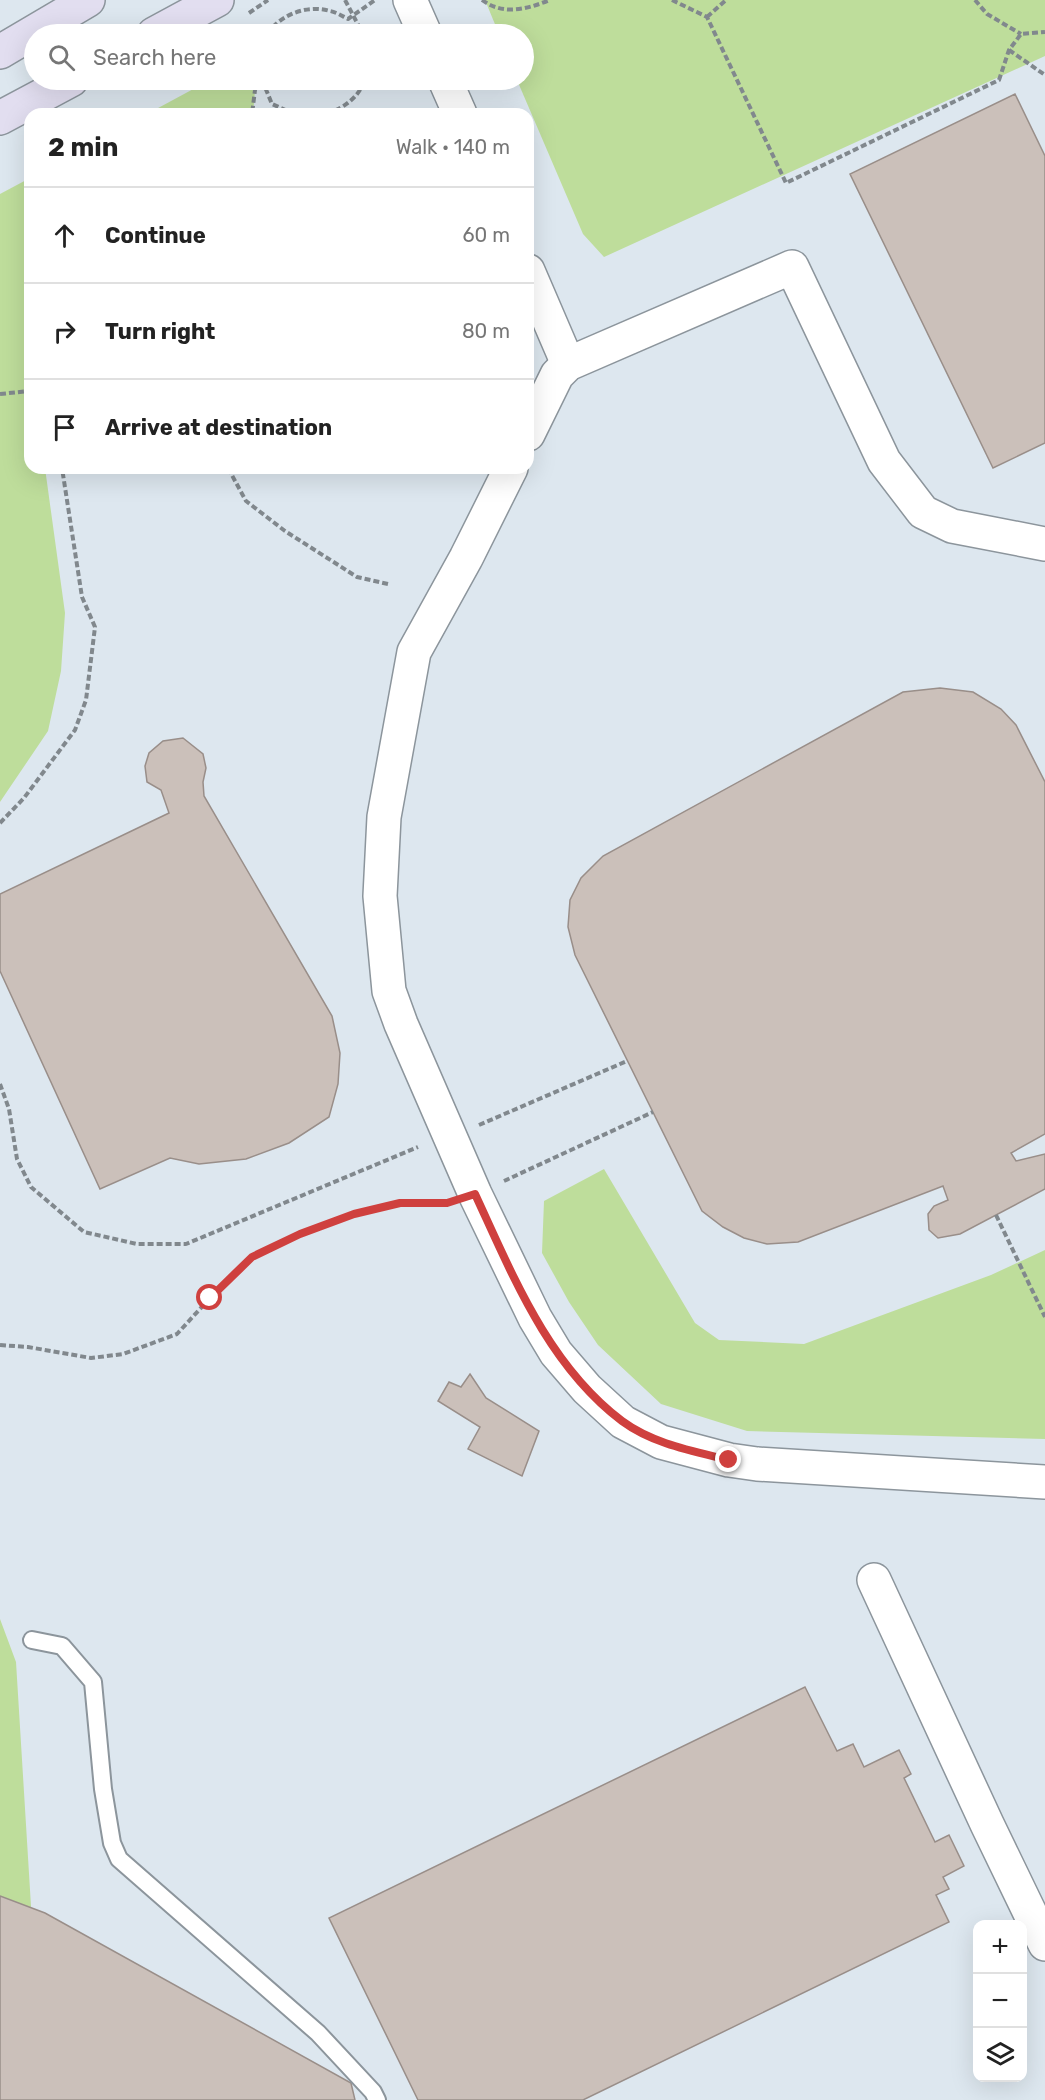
<!DOCTYPE html>
<meta charset="utf-8">
<style>
:root{--surface:#fff;--page:#f6f6f6;--text:#222;--muted:#767676;--line:#e0e0e0}
body{margin:0;font-family:Rubik,sans-serif;background:var(--page);color:var(--text)}
.controls{position:absolute;right:18px;bottom:18px;display:grid;overflow:hidden;border-radius:12px;box-shadow:0 6px 24px #0002}
.controls button{width:54px;height:54px;display:grid;place-items:center;padding:0;border:0;border-bottom:2px solid var(--line);background:var(--surface);color:var(--text);font:30px sans-serif}
.stop{position:absolute;width:18px;height:18px;margin:-14px;border:4px solid #cf403e;border-radius:50%;background:#fff}
.stop.end{background:#cf403e;border-color:#fff;box-shadow:0 2px 6px #0008}
.list{margin:0;padding:0;list-style:none}
h2{display:flex;justify-content:space-between;align-items:center;height:78px;margin:0;padding:0 24px;font-size:26px}
h2 small{font-size:20px;font-weight:400;color:var(--muted)}
.list li{display:grid;grid-template-columns:39px 1fr auto;gap:18px;align-items:center;box-sizing:border-box;height:96px;padding:0 24px;border-top:2px solid var(--line)}
.list b{display:block;font-size:22px;white-space:nowrap}
.list em{font-size:20px;font-style:normal;color:var(--muted)}
.icon{flex:none;width:33px;height:33px;fill:none;stroke:currentColor;stroke-width:2;stroke-linecap:round;stroke-linejoin:round}
.map{position:relative;flex:none;width:1045px;height:2100px;overflow:hidden}
.search{position:absolute;background:var(--surface);box-shadow:0 6px 24px #0002;left:24px;top:24px;width:510px;height:66px;display:flex;align-items:center;gap:15px;box-sizing:border-box;padding:0 21px;border-radius:33px;color:var(--muted);font-size:22px}
.panel{position:absolute;background:var(--surface);box-shadow:0 6px 24px #0002;left:24px;top:108px;width:510px;height:366px;border-radius:18px}
.map>svg:first-child{display:block}
.green{fill:#bedd9b}
.building{fill:#cbc0ba;stroke:#998e89;stroke-width:1.5}
.lines{fill:none;stroke-linecap:round;stroke-linejoin:round}
.service-casing{stroke:#8c959c;stroke-width:20}
.minor-casing{stroke:#8c959c;stroke-width:36}
.tertiary-casing{stroke:#8c959c;stroke-width:36}
.secondary-casing{stroke:#8c959c;stroke-width:36}
.path{stroke:#81888d;stroke-width:4;stroke-dasharray:6 3;stroke-linecap:butt}
.service{stroke:#fff;stroke-width:16}
.minor{stroke:#fff;stroke-width:33}
.tertiary{stroke:#fff;stroke-width:33}
.secondary{stroke:#e2def0;stroke-width:33}
.path-bridge{stroke:#81888d;stroke-width:4;stroke-dasharray:6 3;stroke-linecap:butt}
.route{stroke:#cf403e;stroke-width:8}
</style>
<div class="map">
<svg width="1045" height="2100" viewBox="0 0 1045 2100">
<rect width="100%" height="100%" fill="#dde7ef"/>
<path class="green" d="M 485,0 L 1045,0 L 1045,56 L 604,257 L 583,234 L 517,80 L 524,80 L 524,34 L 499,34 Z
M 210,80 L 250,80 L 255,90 L 253,114 L 147,114 Z
M 30,178 L 30,468 L 45,468 L 65,613 L 61,671 L 48,731 L 0,802 L 0,194 Z
M 604,1169 L 695,1323 L 719,1340 L 804,1344 L 991,1275 L 1045,1250 L 1045,1439 L 747,1431 L 661,1404 L 598,1345 L 569,1302 L 542,1253 L 544,1201 Z
M 0,1619 L 16,1662 L 31,1906 L 0,2037 Z"/>
<path class="building" d="M 1015,94 L 1045,156 L 1045,443 L 993,468 L 850,174 Z
M 940,688 L 973,692 L 1001,709 L 1016,725 L 1045,782 L 1045,1134 L 1011,1153 L 1016,1161 L 1045,1154 L 1045,1189 L 960,1234 L 938,1238 L 929,1230 L 928,1214 L 934,1206 L 948,1200 L 943,1186 L 798,1242 L 767,1244 L 744,1238 L 723,1227 L 702,1211 L 575,955 L 568,927 L 570,900 L 581,878 L 603,856 L 903,692 Z
M 183,738 L 203,754 L 206,768 L 203,782 L 204,796 L 332,1016 L 340,1053 L 338,1084 L 329,1117 L 289,1143 L 246,1159 L 199,1164 L 170,1158 L 100,1189 L 0,971 L 0,894 L 169,813 L 161,790 L 147,782 L 145,766 L 149,753 L 163,741 Z
M 470,1374 L 486,1398 L 539,1431 L 522,1476 L 468,1449 L 480,1427 L 438,1401 L 449,1382 L 461,1387 Z
M 805,1687 L 837,1751 L 853,1744 L 864,1767 L 899,1750 L 911,1774 L 904,1778 L 935,1842 L 949,1835 L 964,1866 L 943,1877 L 949,1889 L 936,1895 L 949,1922 L 583,2100 L 418,2100 L 329,1918 Z
M 0,1896 L 45,1913 L 351,2083 L 355,2100 L 0,2100 Z"/>
<g class="lines">
<defs>
<path id="service" d="M 32,1640 L 62,1646 L 93,1682 L 103,1789 L 112,1843 L 119,1859 L 318,2033 L 373,2092 L 377,2100"/>
<path id="minor" d="M 528,434 L 557,375 L 568,364 L 792,267 L 884,461 L 923,512 L 952,526 L 1045,544
M 511,468 L 466,558 L 414,652 L 384,817 L 380,896 L 389,991 L 401,1024 L 475,1194 L 535,1318 L 556,1353 L 587,1389 L 623,1422 L 661,1442 L 729,1460 L 757,1464 L 1045,1482
M 874,1580 L 987,1824 L 1045,1944"/>
<path id="tertiary" d="M 410,0 L 425,34
M 445,80 L 460,114
M 528,271 L 568,364"/>
<path id="secondary" d="M 154,34 L 217,0
M 0,52 L 88,0
M 0,118 L 71,80"/>
</defs>
<use href="#service" class="service-casing"/>
<use href="#minor" class="minor-casing"/>
<use href="#tertiary" class="tertiary-casing"/>
<use href="#secondary" class="secondary-casing"/>
<path class="path" d="M 482,0 C 504,16 527,9 550,0
M 672,0 L 707,17 L 786,183 L 999,80 L 1009,50 L 1021,34 L 1045,32
M 975,0 L 987,14 L 1021,34
M 249,13 L 268,0
M 707,17 L 726,0
M 267,34 C 280,15 307,4 330,11 C 336,12 342,16 348,19 L 375,0
M 1009,50 L 1045,75
M 250,80 L 255,90 L 252,114
M 262,80 L 272,104 L 294,114
M 327,114 C 345,107 358,98 365,80
M 0,394 L 30,391
M 228,468 L 246,501 L 285,531 L 357,577 L 388,584
M 0,823 L 24,798 L 75,730 L 86,700 L 95,627 L 82,597 L 62,468
M 0,1084 L 9,1109 L 17,1159 L 31,1187 L 84,1232 L 137,1244 L 186,1244 L 418,1147
M 479,1125 L 627,1061
M 504,1181 L 653,1112
M 996,1215 L 1045,1317
M 0,1345 L 28,1347 L 91,1358 L 123,1354 L 177,1334 L 210,1298 L 252,1257 L 300,1234 L 354,1214 L 401,1203 L 444,1203"/>
<use href="#service" class="service"/>
<use href="#minor" class="minor"/>
<use href="#tertiary" class="tertiary"/>
<use href="#secondary" class="secondary"/>
<path class="path-bridge" d="M 345,0 L 363,34"/>
</g>
<g class="lines">
<path class="route" d="M 210,1298 L 252,1257 L 300,1234 L 354,1214 L 400,1203 L 447,1203 L 475,1194 C 513,1276 548,1365 622,1421 C 653,1444 693,1451 729,1460"/>
</g>
</svg>
<div class="controls">
<button>+</button>
<button>−</button>
<button><svg class="icon" aria-label="layers" viewBox="0 0 24 24"><path d="M12 4l9 5-9 5-9-5zM3 14l9 5 9-5"/></svg></button>
</div>
<div class="stop" style="left:210px;top:1298px"></div>
<div class="stop end" style="left:729px;top:1460px"></div>
<div class="search"><svg class="icon" aria-label="search" viewBox="0 0 24 24"><circle cx="10" cy="10" r="6"/><path d="M15 15l6 6"/></svg>Search here</div>
<section class="panel">
<h2>2 min<small>Walk · 140 m</small></h2>
<ul class="list">
<li><svg class="icon" aria-label="ahead" viewBox="0 0 24 24"><path d="M12 20V5M6 11l6-6 6 6"/></svg><div><b>Continue</b></div><em>60 m</em></li>
<li><svg class="icon" aria-label="right" viewBox="0 0 24 24"><path d="M7 20v-9h11M14 6l5 5-5 5"/></svg><div><b>Turn right</b></div><em>80 m</em></li>
<li><svg class="icon" aria-label="arrive" viewBox="0 0 24 24"><path d="M6 21V4h12l-3 4 3 4H6"/></svg><div><b>Arrive at destination</b></div></li>
</ul>
</section>
</div>
